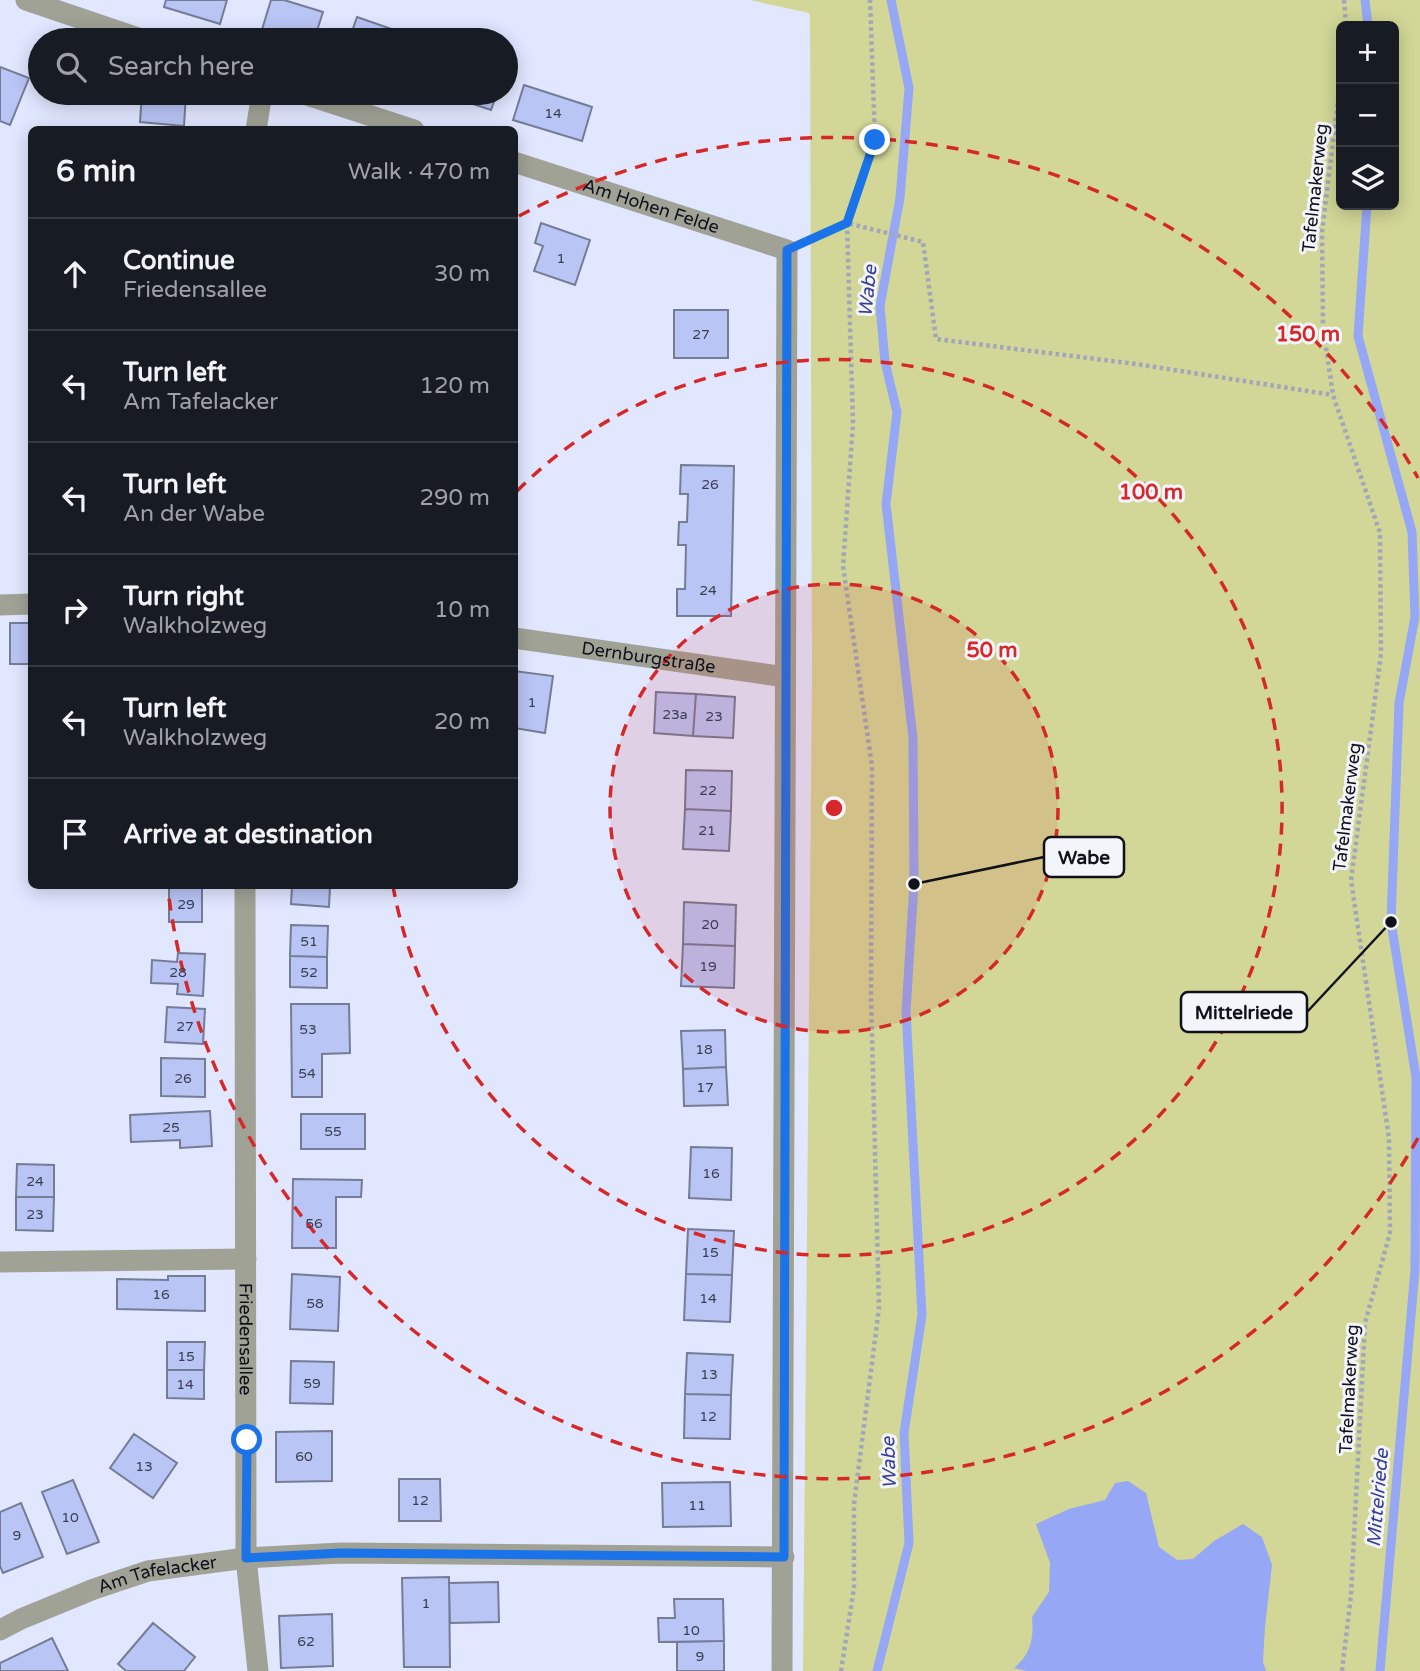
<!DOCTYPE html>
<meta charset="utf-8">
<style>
:root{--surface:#171b24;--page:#242831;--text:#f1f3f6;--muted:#9ea1a6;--line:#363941}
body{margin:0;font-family:"Varela Round",sans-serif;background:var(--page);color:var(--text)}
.controls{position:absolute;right:21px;top:21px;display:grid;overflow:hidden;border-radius:10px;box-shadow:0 4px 18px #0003}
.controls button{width:63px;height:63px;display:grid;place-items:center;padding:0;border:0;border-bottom:2px solid var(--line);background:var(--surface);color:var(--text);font:35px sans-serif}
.stop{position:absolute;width:21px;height:21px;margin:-16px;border:5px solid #1a73e8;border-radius:50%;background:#fff}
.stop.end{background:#1a73e8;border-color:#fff;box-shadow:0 2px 7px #0008}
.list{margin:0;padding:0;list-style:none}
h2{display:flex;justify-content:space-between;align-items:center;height:91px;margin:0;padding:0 28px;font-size:30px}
h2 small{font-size:23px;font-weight:400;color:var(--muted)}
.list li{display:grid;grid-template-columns:46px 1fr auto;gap:21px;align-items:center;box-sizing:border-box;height:112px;padding:0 28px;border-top:2px solid var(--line)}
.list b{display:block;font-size:26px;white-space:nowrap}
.list p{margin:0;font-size:23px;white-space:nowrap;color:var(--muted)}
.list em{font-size:23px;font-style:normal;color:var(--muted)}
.icon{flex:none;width:38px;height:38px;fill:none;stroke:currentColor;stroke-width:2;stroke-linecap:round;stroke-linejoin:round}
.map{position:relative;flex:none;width:1420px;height:1671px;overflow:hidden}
.search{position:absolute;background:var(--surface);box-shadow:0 4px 18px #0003;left:28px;top:28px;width:490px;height:77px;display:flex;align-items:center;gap:18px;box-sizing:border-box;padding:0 24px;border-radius:38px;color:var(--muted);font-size:26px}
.panel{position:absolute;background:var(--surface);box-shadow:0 4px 18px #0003;left:28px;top:126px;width:490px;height:763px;border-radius:10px}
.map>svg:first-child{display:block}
.green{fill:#d2d696;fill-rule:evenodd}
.water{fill:#96a7f5}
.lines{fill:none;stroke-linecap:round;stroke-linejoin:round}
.stream{stroke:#96a7f5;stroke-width:9}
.building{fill:#b9c5f5;stroke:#757c96;stroke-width:2}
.path{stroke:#a1a6ba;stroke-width:4.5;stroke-dasharray:3.5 3.5;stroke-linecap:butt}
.minor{stroke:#a1a296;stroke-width:21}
.route{stroke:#1a73e8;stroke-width:9}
.ring{fill:none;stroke:#d62828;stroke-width:3.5;stroke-dasharray:12 9}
.labels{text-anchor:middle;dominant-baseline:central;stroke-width:6;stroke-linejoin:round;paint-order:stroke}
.number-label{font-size:14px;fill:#3a3e52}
.street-label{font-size:18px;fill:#0f111b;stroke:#f4f5fb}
.water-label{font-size:19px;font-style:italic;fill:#353d97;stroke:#f4f5fb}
.centre{fill:#d62828;stroke:#f4f5fb;stroke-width:3.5}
.ring-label{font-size:21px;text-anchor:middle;font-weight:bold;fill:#d62828;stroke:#f4f5fb;stroke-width:6;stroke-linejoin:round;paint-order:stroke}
.leader{fill:none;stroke:#0f111b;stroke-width:2.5}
.callout-dot{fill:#0f111b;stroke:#f4f5fb;stroke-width:2.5}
.callout{fill:#f4f5fb;stroke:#0f111b;stroke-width:2.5}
.callout-label{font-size:19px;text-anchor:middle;font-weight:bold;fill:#0f111b}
</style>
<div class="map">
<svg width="1420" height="1671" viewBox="0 0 1420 1671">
<rect width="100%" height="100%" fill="#e1e7ff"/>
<path class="green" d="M 750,0 L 1420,0 L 1420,1671 L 803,1671 L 812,676 L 810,16 L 809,13 ZM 1341,26 L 1394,26 L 1394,205 L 1341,205 Z"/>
<path class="water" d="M 1128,1481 L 1146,1493 L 1159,1547 L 1177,1560 L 1193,1559 L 1214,1541 L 1243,1524 L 1262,1537 L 1272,1565 L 1265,1627 L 1263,1662 L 1266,1671 L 1026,1671 L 1014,1668 C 1031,1654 1034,1638 1032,1617 L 1049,1592 L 1050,1563 L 1036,1524 L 1069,1509 L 1105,1500 L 1115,1483 Z"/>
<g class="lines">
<path class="stream" d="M 1365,0 L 1368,26
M 1367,205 L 1358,336 L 1412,532 L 1415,617 L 1399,703 L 1391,922 L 1416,1077 L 1415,1270 L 1380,1671
M 877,1671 L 909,1543 L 904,1433 L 922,1315 L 906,1011 L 914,884 L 913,738 L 886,504 L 897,412 L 885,362 L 880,306 L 900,198 L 909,88 L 891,0"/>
</g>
<path class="building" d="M 166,0 L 227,0 L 220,24 L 164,7 Z
M 271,0 L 284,0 L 323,12 L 314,40 L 272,40 L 260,36 Z
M 357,17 L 409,35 L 407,40 L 349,40 Z
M 0,67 L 29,78 L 10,125 L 0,121 Z
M 524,85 L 592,107 L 582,141 L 513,120 Z
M 142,93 L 186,93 L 184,126 L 140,122 Z
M 440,93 L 497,93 L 491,110 Z
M 541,223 L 590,240 L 575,285 L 534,271 L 543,246 L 535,243 Z
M 674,310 L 728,310 L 728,358 L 674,358 Z
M 681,465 L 734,466 L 731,616 L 677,616 L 677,589 L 685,589 L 686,545 L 678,545 L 679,522 L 687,522 L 688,494 L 680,494 Z
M 10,623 L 32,623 L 32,664 L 10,664 Z
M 514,671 L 553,676 L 545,733 L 514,728 Z
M 656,692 L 696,694 L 693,736 L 654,733 Z
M 696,694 L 735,697 L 733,738 L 693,736 Z
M 686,770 L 732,771 L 731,811 L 685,809 Z
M 685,809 L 731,811 L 729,851 L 683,849 Z
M 169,886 L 202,886 L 202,922 L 169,922 Z
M 292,886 L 330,886 L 329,907 L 291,904 Z
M 684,902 L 736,905 L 735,946 L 683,944 Z
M 291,925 L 328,926 L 327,957 L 290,956 Z
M 683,944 L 735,946 L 734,988 L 681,986 Z
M 178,953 L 205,954 L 203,996 L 177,994 L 178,984 L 151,983 L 152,960 L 177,962 Z
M 290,956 L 327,957 L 327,988 L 290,987 Z
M 291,1004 L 349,1004 L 350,1053 L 322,1054 L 322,1097 L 292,1097 Z
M 167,1007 L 205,1009 L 203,1044 L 165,1042 Z
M 725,1030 L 726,1067 L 683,1069 L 681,1031 Z
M 161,1058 L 205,1059 L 205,1097 L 161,1096 Z
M 726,1067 L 728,1105 L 684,1106 L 683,1069 Z
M 210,1111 L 212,1146 L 180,1148 L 180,1140 L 131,1142 L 130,1115 Z
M 301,1114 L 365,1114 L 365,1149 L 301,1149 Z
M 691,1147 L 732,1148 L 731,1200 L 689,1198 Z
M 17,1164 L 54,1165 L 54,1197 L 16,1197 Z
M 293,1179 L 362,1180 L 361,1197 L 336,1197 L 336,1248 L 292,1248 Z
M 16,1197 L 54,1197 L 53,1231 L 16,1230 Z
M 688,1229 L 734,1231 L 732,1275 L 686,1274 Z
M 292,1274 L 340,1277 L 338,1331 L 290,1329 Z
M 686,1274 L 732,1275 L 730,1322 L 684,1320 Z
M 168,1276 L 205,1276 L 205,1311 L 117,1309 L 117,1279 L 168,1280 Z
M 167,1342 L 205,1342 L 204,1370 L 167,1370 Z
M 687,1353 L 733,1355 L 731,1395 L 685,1394 Z
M 291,1361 L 334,1362 L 333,1404 L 290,1403 Z
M 167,1370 L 204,1370 L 204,1399 L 167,1398 Z
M 685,1394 L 731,1395 L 730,1439 L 684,1438 Z
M 332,1431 L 332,1481 L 276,1482 L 276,1432 Z
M 134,1434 L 177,1463 L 153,1498 L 110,1468 Z
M 399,1479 L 440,1479 L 441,1521 L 399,1521 Z
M 73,1480 L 99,1542 L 67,1554 L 42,1492 Z
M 730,1482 L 731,1526 L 663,1527 L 662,1483 Z
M 21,1503 L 43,1557 L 3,1573 L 0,1566 L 0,1512 Z
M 449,1577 L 450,1667 L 404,1667 L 402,1578 Z
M 498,1582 L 499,1622 L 450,1623 L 449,1583 Z
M 674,1599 L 723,1599 L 724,1641 L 659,1642 L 658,1618 L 675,1618 Z
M 332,1614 L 333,1666 L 281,1668 L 279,1616 Z
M 153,1623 L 195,1657 L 184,1671 L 126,1671 L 118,1664 Z
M 52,1638 L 68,1671 L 0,1671 L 0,1663 Z
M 724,1641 L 724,1671 L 677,1671 L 677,1642 Z"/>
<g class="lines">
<path class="path" d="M 1344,0 L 1346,26
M 1341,76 L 1322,232 L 1323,327 L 1333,395 L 1380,533 L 1381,654 L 1351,880 L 1389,1138 L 1390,1233 L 1365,1323 L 1351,1595 L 1342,1671
M 810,241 L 847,223 L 875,140 L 870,0
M 841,1671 L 854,1588 L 854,1504 L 879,1308 L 871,995 L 872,766 L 843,566 L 853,424 L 847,223 L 923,242 L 936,339 L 1136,364 L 1333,395"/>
<g class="minor">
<path d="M 26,0 L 144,40"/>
<path d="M 301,93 L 414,130"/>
<path d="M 256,130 L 262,93"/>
<path id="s1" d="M 514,162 L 787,250 L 782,1671"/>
<path d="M 0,605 L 32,604"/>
<path id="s2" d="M 514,638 L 785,677"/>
<path id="s3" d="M 245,886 L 246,1558 L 258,1671"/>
<path d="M 0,1262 L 246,1259"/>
<path id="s4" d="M 0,1630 L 21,1619 L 94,1589 L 148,1571 L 246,1558 L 341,1553 L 784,1557"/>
</g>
</g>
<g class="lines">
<path class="route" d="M 247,1440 L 246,1558 L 341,1553 L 784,1557 L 787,250 L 847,223 L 875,140"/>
</g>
<circle cx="834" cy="808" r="224" fill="#d62828" fill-opacity=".12"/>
<g class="ring">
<circle cx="834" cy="808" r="224"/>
<path d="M517 491A448 448 0 1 1 393 886"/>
<path d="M1418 1138A671 671 0 0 1 168 890M519 216A671 671 0 0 1 1418 478"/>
</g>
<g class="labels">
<g class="number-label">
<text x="553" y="113">14</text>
<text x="561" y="258">1</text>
<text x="701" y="334">27</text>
<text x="710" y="484">26</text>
<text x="708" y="590">24</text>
<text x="532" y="702">1</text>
<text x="675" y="714">23a</text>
<text x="714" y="716">23</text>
<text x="708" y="790">22</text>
<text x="707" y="830">21</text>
<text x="186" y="904">29</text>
<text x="710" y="924">20</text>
<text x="309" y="941">51</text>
<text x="708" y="966">19</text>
<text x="178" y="972">28</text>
<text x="309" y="972">52</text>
<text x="185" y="1026">27</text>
<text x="308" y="1029">53</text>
<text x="704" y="1049">18</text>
<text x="307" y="1073">54</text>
<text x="183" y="1078">26</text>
<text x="705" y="1087">17</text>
<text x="171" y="1127">25</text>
<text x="333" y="1131">55</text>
<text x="711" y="1173">16</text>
<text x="35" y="1181">24</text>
<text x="35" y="1214">23</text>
<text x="314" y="1223">56</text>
<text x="710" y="1252">15</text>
<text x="161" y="1294">16</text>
<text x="708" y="1298">14</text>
<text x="315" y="1303">58</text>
<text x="186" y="1356">15</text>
<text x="709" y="1374">13</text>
<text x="312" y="1383">59</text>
<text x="185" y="1384">14</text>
<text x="708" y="1416">12</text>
<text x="304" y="1456">60</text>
<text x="144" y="1466">13</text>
<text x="420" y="1500">12</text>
<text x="697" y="1505">11</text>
<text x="70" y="1517">10</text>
<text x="17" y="1535">9</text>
<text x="426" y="1603">1</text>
<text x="691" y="1630">10</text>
<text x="306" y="1641">62</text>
<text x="700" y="1656">9</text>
</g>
<g class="street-label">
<text transform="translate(1315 188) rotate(-84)">Tafelmakerweg</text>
<text stroke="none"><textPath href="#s1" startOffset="144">Am Hohen Felde</textPath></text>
<text stroke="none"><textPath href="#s2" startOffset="136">Dernburgstraße</textPath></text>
<text transform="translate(1347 807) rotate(-83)">Tafelmakerweg</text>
<text stroke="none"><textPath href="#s3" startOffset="453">Friedensallee</textPath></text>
<text transform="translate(1349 1389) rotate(-87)">Tafelmakerweg</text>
<text stroke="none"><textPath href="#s4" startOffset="168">Am Tafelacker</textPath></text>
</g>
<g class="water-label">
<text transform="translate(868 291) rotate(-84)">Wabe</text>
<text transform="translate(889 1463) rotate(-92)">Wabe</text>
<text transform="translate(1378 1498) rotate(-85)">Mittelriede</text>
</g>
</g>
<circle cx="834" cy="808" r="10" class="centre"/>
<g class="ring-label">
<text x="1308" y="341">150 m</text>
<text x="1151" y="499">100 m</text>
<text x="992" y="657">50 m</text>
</g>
<path class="leader" d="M914 884L1044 857M1391 922L1307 1012"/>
<g class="callout-dot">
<circle cx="914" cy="884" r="7"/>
<circle cx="1391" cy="922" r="7"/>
</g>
<g class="callout">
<rect x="1044" y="837" width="80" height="40" rx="7"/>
<rect x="1181" y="992" width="126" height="40" rx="7"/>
</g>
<g class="callout-label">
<text x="1084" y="864">Wabe</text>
<text x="1244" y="1019">Mittelriede</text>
</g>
</svg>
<div class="controls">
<button>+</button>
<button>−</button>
<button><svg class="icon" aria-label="layers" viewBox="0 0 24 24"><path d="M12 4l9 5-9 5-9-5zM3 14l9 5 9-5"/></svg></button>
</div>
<div class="stop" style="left:247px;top:1440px"></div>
<div class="stop end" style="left:875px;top:140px"></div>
<div class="search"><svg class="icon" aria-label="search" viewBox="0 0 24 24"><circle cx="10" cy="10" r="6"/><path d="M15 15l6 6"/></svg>Search here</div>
<section class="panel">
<h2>6 min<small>Walk · 470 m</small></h2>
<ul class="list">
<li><svg class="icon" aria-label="ahead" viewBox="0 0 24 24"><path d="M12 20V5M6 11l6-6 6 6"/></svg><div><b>Continue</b><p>Friedensallee</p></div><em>30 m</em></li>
<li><svg class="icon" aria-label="left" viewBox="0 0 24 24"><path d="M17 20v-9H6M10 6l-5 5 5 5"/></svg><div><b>Turn left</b><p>Am Tafelacker</p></div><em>120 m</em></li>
<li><svg class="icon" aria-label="left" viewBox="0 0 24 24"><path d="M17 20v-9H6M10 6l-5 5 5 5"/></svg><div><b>Turn left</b><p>An der Wabe</p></div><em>290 m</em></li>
<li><svg class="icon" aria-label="right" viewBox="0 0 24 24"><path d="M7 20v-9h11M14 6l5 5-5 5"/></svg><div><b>Turn right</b><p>Walkholzweg</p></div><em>10 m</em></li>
<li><svg class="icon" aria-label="left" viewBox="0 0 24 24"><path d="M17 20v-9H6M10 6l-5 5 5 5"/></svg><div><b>Turn left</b><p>Walkholzweg</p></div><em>20 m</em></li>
<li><svg class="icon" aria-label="arrive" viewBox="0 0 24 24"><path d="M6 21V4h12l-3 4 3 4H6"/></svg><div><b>Arrive at destination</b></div></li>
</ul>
</section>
</div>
